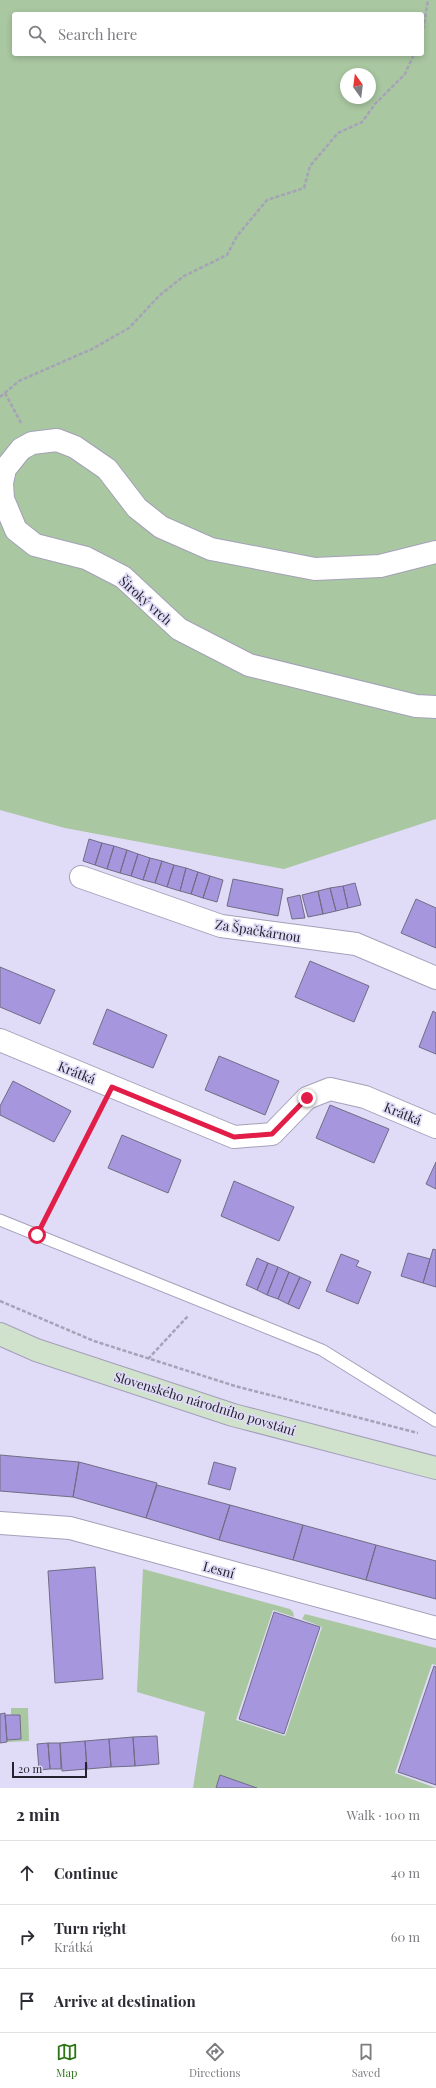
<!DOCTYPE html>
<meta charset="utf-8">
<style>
:root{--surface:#fff;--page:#f7f7f7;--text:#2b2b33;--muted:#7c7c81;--line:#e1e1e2;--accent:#2c7416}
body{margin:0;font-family:"Playfair Display",serif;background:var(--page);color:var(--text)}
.compass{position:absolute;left:340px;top:68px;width:36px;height:36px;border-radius:50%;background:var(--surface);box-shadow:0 2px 6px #0003;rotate:346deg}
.scale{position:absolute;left:12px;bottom:10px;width:75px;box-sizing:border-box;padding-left:4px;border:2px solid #24222c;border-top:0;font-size:11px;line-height:14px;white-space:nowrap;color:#24222c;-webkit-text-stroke:3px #e0dbf6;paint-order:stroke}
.stop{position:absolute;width:12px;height:12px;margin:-9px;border:3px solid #e11d48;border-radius:50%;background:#fff}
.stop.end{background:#e11d48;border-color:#fff;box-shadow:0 1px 4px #0008}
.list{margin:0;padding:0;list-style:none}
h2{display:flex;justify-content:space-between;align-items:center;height:52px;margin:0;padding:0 16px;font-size:17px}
h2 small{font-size:13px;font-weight:400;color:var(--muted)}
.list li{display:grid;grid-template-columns:26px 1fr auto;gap:12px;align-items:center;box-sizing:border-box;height:64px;padding:0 16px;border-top:1px solid var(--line)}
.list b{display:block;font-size:15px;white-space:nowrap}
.list p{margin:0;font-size:13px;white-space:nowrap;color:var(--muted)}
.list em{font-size:13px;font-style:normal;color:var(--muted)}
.icon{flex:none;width:22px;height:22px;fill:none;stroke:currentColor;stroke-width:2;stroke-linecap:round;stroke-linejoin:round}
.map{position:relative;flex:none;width:436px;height:1788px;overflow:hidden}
.search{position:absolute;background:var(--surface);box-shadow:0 2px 6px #0003;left:12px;right:12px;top:12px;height:44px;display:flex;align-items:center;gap:10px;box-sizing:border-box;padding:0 14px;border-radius:4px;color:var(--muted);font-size:15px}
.sheet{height:244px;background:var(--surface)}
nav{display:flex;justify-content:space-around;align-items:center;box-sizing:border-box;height:56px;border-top:1px solid var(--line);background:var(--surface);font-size:11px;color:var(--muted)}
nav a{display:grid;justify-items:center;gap:2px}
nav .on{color:var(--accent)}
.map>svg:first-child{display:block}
.green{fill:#a9c7a1;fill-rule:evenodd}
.building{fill:#a596dd;stroke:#716d85}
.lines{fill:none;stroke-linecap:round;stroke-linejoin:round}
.lane-casing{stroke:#a4a0b9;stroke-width:13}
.street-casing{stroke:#a4a0b9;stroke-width:24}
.secondary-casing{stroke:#a4a0b9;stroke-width:24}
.path{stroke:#a6a2b8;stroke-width:2.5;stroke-dasharray:4 2;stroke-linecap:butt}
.lane{stroke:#fff;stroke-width:11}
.street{stroke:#fff;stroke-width:22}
.secondary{stroke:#d0e1cc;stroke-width:22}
.route{stroke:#e11d48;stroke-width:5}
.labels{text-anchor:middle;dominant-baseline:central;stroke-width:3.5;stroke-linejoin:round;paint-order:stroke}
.street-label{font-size:13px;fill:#24222c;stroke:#e0dbf6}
</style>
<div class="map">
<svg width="436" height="1788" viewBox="0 0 436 1788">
<rect width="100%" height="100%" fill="#e0dbf6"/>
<path class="green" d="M 0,0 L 436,0 L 436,819 L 284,869 L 65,828 L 0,810 ZM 14,14 L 422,14 L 422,54 L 14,54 ZM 346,74 L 370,74 L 370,98 L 346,98 Z
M 143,1569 L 290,1609 L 293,1612 L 294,1617 L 273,1610 L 236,1720 L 285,1736 L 322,1627 L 302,1619 L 305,1614 L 436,1648 L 436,1665 L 432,1664 L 395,1773 L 436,1788 L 193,1788 L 205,1712 L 137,1692 Z
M 11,1708 L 28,1708 L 29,1741 L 7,1742 L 7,1740 L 21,1739 L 20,1715 L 11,1715 Z"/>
<path class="building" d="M 89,839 L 102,843 L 95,865 L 83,861 Z
M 102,843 L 114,846 L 107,869 L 95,865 Z
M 114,846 L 127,850 L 120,873 L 107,869 Z
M 127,850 L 138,854 L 131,876 L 120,873 Z
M 138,854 L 150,858 L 143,880 L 131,876 Z
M 150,858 L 162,861 L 155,883 L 143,880 Z
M 162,861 L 174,865 L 167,887 L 155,883 Z
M 174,865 L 186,868 L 180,891 L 167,887 Z
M 186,868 L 198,872 L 191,894 L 180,891 Z
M 198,872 L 210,876 L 203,898 L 191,894 Z
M 210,876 L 223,880 L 217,902 L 203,898 Z
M 233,879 L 283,889 L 278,916 L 227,906 Z
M 355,883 L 361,905 L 348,908 L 343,886 Z
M 343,886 L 348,908 L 336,911 L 330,888 Z
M 330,888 L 336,911 L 323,914 L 318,891 Z
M 318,891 L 323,914 L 308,917 L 302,895 Z
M 300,895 L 305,918 L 292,919 L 287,898 Z
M 416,899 L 436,908 L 436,948 L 401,933 Z
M 310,961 L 369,986 L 354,1022 L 295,997 Z
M 0,967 L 55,990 L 40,1024 L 0,1007 Z
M 107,1009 L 167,1035 L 153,1068 L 93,1044 Z
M 433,1011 L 436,1013 L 436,1054 L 419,1047 Z
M 219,1056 L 279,1081 L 265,1115 L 205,1090 Z
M 13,1081 L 71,1111 L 54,1142 L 0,1115 L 0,1106 Z
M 330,1105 L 389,1129 L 374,1163 L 316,1138 Z
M 122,1135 L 181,1160 L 168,1193 L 108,1168 Z
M 436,1162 L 436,1189 L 426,1184 Z
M 234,1181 L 294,1207 L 279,1241 L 221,1216 Z
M 433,1249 L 436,1250 L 436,1287 L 423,1283 Z
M 408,1253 L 430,1259 L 423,1283 L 401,1276 Z
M 341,1254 L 359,1261 L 356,1266 L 371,1272 L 358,1304 L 326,1291 Z
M 257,1258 L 268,1263 L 257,1290 L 246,1285 Z
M 268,1263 L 278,1267 L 267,1295 L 257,1290 Z
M 278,1267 L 289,1272 L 278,1299 L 267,1295 Z
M 289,1272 L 300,1277 L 288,1304 L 278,1299 Z
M 300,1277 L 311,1282 L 299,1309 L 288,1304 Z
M 0,1455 L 79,1462 L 73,1497 L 0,1491 Z
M 79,1462 L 157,1483 L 146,1518 L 73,1497 Z
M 214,1462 L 236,1468 L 230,1490 L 208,1484 Z
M 157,1485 L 230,1505 L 219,1540 L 146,1518 Z
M 230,1505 L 303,1525 L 293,1560 L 219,1540 Z
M 303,1525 L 376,1545 L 366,1580 L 293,1560 Z
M 376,1545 L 436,1561 L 436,1599 L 366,1580 Z
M 95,1567 L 103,1679 L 55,1683 L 48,1571 Z
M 274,1612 L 320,1627 L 284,1734 L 239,1719 Z
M 434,1666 L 436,1667 L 436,1785 L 398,1772 Z
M 5,1713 L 7,1742 L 0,1743 L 0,1714 Z
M 5,1715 L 20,1715 L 21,1739 L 7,1740 Z
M 157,1736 L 159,1764 L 135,1766 L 133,1737 Z
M 133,1737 L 135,1766 L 111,1767 L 109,1739 Z
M 109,1739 L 111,1767 L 87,1769 L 85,1741 Z
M 85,1741 L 87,1769 L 62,1771 L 60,1743 Z
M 48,1743 L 60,1743 L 61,1769 L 50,1769 Z
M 48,1743 L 50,1769 L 39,1770 L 37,1744 Z
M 220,1775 L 257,1788 L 216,1788 Z"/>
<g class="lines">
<defs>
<path id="lane" d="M 0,1220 L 322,1350 L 436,1421"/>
<path id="street" d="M 436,552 L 380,566 L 315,569 L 211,549 L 161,527 L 137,508 L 107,469 L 75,447 L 57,440 L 32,443 L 21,449 L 5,469 L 2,483 L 3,499 L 16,530 L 35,545 L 86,558 L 123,577 L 179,629 L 249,665 L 416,706 L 436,707
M 81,877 L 221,926 L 356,944 L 436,978
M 0,1040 L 234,1137 L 272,1134 L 307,1098 L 330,1089 L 365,1097 L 436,1127
M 0,1523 L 70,1528 L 436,1628"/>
<path id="secondary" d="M 0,1334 L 36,1350 L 233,1415 L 436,1468"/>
</defs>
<use href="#lane" class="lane-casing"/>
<use href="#street" class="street-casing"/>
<use href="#secondary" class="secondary-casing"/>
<path class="path" d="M 422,35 L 428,0
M 5,393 L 21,423
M 0,397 L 19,381 L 92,349 L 129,328 L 160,295 L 184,276 L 227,255 L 237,236 L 267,200 L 304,188 L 310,166 L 338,133 L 362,122 L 375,104 L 405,74 L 414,54
M 46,1218 L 102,1107
M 0,1301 L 94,1341 L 235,1386 L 418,1433
M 148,1359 L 188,1316"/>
<use href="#lane" class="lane"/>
<use href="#street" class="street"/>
<use href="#secondary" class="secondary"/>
</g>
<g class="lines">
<path class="route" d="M 37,1235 L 112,1087 L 234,1137 L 272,1134 L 307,1098"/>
</g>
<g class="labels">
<g class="street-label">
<text transform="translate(146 600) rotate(42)">Široký vrch</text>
<text transform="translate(258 930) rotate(9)">Za Špačkárnou</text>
<text transform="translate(77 1072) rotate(22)">Krátká</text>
<text transform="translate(403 1113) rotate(22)">Krátká</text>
<text transform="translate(205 1403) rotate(17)">Slovenského národního povstání</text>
<text transform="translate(219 1569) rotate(15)">Lesní</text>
</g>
</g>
</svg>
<svg class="compass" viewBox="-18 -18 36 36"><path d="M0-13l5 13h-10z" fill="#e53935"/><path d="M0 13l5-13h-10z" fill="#7c7c81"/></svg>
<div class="scale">20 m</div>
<div class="stop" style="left:37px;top:1235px"></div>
<div class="stop end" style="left:307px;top:1098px"></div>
<div class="search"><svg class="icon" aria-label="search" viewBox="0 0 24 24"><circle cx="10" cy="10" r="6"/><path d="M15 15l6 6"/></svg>Search here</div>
</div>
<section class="sheet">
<h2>2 min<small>Walk · 100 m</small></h2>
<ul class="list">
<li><svg class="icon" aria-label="ahead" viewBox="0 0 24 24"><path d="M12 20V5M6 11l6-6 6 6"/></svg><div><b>Continue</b></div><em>40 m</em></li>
<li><svg class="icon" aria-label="right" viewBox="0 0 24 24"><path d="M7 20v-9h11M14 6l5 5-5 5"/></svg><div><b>Turn right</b><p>Krátká</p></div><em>60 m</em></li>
<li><svg class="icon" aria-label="arrive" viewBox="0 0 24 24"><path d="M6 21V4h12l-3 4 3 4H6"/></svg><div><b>Arrive at destination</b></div></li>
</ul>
</section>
<nav>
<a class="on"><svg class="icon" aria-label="map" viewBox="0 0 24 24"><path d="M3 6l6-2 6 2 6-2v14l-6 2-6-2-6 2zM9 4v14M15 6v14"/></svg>Map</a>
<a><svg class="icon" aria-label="directions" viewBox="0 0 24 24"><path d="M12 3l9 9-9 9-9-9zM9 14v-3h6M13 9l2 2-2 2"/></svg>Directions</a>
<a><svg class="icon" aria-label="saved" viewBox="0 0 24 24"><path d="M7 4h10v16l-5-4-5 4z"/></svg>Saved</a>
</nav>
